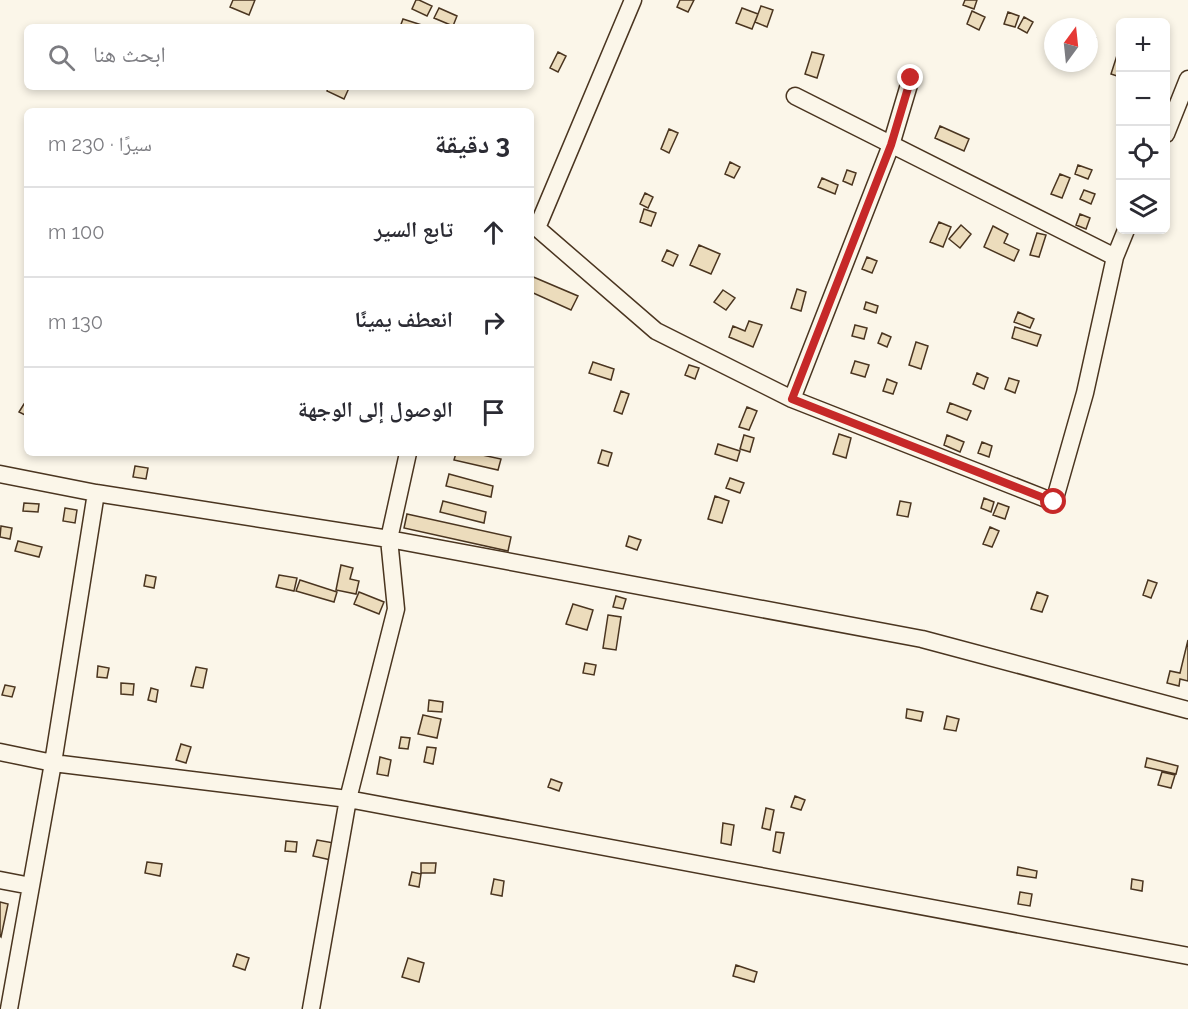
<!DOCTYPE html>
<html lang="ar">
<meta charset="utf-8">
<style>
:root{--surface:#fff;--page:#f7f7f7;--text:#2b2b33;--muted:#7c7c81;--line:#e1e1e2}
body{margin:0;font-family:Raleway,"Noto Naskh Arabic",sans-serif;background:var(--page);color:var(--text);direction:rtl}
.controls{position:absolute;right:18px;top:18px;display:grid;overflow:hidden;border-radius:9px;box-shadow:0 3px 9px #0003}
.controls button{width:54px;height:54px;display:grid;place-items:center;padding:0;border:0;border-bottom:2px solid var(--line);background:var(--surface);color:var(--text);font:30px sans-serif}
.compass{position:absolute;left:1044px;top:18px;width:54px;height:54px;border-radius:50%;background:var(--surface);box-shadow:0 3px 9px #0003;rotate:15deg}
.stop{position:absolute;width:18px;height:18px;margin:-14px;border:4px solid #c62828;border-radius:50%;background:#fff}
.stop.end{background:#c62828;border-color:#fff;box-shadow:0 2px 6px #0008}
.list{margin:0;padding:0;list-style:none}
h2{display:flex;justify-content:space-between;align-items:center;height:78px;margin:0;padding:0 24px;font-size:26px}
h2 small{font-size:20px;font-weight:400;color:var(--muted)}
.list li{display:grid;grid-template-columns:39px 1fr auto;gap:18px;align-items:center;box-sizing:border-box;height:90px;padding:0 24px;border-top:2px solid var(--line)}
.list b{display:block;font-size:22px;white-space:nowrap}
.list em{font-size:20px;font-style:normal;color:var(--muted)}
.icon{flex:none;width:33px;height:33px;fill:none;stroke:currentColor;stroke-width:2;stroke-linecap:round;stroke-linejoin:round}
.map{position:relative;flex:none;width:1188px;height:1009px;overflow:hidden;direction:ltr}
.search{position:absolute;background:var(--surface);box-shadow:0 3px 9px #0003;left:24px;top:24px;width:510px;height:66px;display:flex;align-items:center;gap:15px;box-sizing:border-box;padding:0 21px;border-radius:9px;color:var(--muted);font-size:22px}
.panel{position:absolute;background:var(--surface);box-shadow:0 3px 9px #0003;left:24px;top:108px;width:510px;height:348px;border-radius:9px;direction:rtl}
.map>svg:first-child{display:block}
.building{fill:#ecdcbc;stroke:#4a3520;stroke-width:1.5}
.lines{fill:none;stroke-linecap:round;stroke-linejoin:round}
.minor-casing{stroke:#4a3520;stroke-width:19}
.minor{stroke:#fbf6e9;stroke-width:16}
.route{stroke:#c62828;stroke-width:8}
</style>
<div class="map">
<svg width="1188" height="1009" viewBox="0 0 1188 1009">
<rect width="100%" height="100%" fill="#fbf6e9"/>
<path class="building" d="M 233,0 L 255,0 L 249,15 L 230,7 Z
M 416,0 L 419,0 L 432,6 L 427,16 L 412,9 Z
M 680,0 L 694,0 L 688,12 L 677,7 Z
M 965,0 L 977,0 L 974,9 L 963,5 Z
M 761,6 L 773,10 L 767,27 L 755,22 Z
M 439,8 L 457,16 L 453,26 L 434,18 Z
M 742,8 L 758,14 L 752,29 L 736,23 Z
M 972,11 L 985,17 L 979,30 L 967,24 Z
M 1008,12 L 1019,16 L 1015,27 L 1004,24 Z
M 1024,17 L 1033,22 L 1027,33 L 1018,28 Z
M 403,19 L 428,27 L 400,27 Z
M 1089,36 L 1096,38 L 1089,61 Z
M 1120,46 L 1120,77 L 1111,74 Z
M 558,52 L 566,56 L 558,72 L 550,68 Z
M 812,52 L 824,55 L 817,78 L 805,74 Z
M 329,87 L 348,87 L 349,88 L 344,99 L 327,91 Z
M 940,126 L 969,139 L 964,151 L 935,138 Z
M 669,129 L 678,133 L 669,153 L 661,149 Z
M 730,162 L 740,167 L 734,178 L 725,174 Z
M 1078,165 L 1092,170 L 1088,179 L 1075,174 Z
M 847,170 L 856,173 L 852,185 L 843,181 Z
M 1060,174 L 1070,178 L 1062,198 L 1051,194 Z
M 822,178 L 838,185 L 835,194 L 818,187 Z
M 1084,190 L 1095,194 L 1091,204 L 1080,199 Z
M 645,193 L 653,197 L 648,208 L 640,204 Z
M 644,209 L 656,213 L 651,226 L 640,222 Z
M 1080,214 L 1090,218 L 1086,229 L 1076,225 Z
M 939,222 L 951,227 L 943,247 L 930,242 Z
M 961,225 L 971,234 L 960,248 L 949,239 Z
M 993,226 L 1008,234 L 1004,243 L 1019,250 L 1014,261 L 984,247 Z
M 1037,233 L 1046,235 L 1039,257 L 1030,255 Z
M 699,245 L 720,254 L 711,274 L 690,265 Z
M 667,250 L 678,255 L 673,266 L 662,261 Z
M 867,257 L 877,261 L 872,273 L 862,269 Z
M 531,276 L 578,296 L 571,310 L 531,292 Z
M 797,289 L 806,292 L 801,311 L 791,308 Z
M 723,290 L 735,298 L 726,310 L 714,302 Z
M 866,302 L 878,306 L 876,313 L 864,309 Z
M 1018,312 L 1034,319 L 1030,328 L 1014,322 Z
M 749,321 L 762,325 L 753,347 L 729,337 L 733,326 L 745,331 Z
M 855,325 L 867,328 L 864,339 L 852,336 Z
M 1015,327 L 1041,335 L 1037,346 L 1012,338 Z
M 882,333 L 891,337 L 887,347 L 878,343 Z
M 916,342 L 928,346 L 921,369 L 909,365 Z
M 855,361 L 869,365 L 865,377 L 851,373 Z
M 593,362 L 614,369 L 611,380 L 589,373 Z
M 689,365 L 699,368 L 695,379 L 685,375 Z
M 977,373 L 988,378 L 984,389 L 973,384 Z
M 1009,378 L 1019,381 L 1015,393 L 1005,389 Z
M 887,379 L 897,383 L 893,394 L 883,391 Z
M 621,391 L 629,394 L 622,414 L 614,411 Z
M 950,403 L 971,411 L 967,420 L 947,412 Z
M 24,404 L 27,405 L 27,416 L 19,412 Z
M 747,407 L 757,411 L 749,430 L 739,427 Z
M 839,434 L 851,438 L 846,458 L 833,454 Z
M 744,435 L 754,438 L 750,452 L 740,449 Z
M 947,435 L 964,442 L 960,452 L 944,445 Z
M 982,442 L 992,446 L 989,457 L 978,453 Z
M 718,444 L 740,451 L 737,461 L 715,454 Z
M 602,450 L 612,453 L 608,466 L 598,463 Z
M 456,453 L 473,453 L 501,459 L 498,470 L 454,460 Z
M 135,466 L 148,468 L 146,479 L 133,477 Z
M 449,474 L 493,486 L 491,497 L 446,486 Z
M 730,478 L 744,483 L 740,493 L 726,488 Z
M 715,496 L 729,501 L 722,523 L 708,519 Z
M 984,498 L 994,502 L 991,512 L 981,508 Z
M 443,501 L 486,512 L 484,523 L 440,512 Z
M 900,501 L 911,503 L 908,517 L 897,515 Z
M 24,503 L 39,504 L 38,512 L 23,511 Z
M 998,503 L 1009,507 L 1005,519 L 993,515 Z
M 65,508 L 77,510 L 75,523 L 63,521 Z
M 407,514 L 511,537 L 508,551 L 404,528 Z
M 1,526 L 12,528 L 10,539 L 0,537 Z
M 990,527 L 999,531 L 992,547 L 983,544 Z
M 629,536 L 641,540 L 637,550 L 626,546 Z
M 18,541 L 42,547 L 39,557 L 15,551 Z
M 341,565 L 353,568 L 350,579 L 359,581 L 356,594 L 336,590 Z
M 146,575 L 156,577 L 154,588 L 144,586 Z
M 279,575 L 297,578 L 294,591 L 276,587 Z
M 300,580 L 337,592 L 334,602 L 296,591 Z
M 1148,580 L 1157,583 L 1151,598 L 1143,595 Z
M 359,592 L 384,602 L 379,614 L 354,604 Z
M 1037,592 L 1048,596 L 1042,612 L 1031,609 Z
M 616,596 L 626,599 L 623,609 L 613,607 Z
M 573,604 L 593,610 L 587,630 L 566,624 Z
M 608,615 L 621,617 L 616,650 L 603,648 Z
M 1188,640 L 1188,681 L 1180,679 L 1179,686 L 1167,683 L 1170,671 L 1180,673 Z
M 585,663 L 596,665 L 594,675 L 583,673 Z
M 98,666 L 109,668 L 107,678 L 97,677 Z
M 196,667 L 207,669 L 203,688 L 191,686 Z
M 121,683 L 134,684 L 133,695 L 121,694 Z
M 5,685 L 15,687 L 12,697 L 2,695 Z
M 151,688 L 158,690 L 156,702 L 148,700 Z
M 429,700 L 443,702 L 442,712 L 428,711 Z
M 907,709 L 923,712 L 921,721 L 906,718 Z
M 423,715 L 441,719 L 437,738 L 418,734 Z
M 947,716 L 959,719 L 956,731 L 944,729 Z
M 401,737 L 410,738 L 408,749 L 399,748 Z
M 181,744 L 191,747 L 186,763 L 176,760 Z
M 427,747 L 436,748 L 433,764 L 424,762 Z
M 380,757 L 391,760 L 388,776 L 377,774 Z
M 1147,758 L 1178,766 L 1176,774 L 1145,767 Z
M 1162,772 L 1175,775 L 1171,788 L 1158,785 Z
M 551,779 L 562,783 L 559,791 L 548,787 Z
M 795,796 L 805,800 L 801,810 L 791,807 Z
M 766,808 L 774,810 L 770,830 L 762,828 Z
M 723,823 L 734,825 L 731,845 L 721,843 Z
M 776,832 L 784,833 L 780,853 L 773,851 Z
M 317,840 L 334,843 L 331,860 L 313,856 Z
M 286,841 L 297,842 L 296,852 L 285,851 Z
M 147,862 L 162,864 L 160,876 L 145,873 Z
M 421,863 L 436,863 L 435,873 L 421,873 Z
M 1018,867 L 1037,871 L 1036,878 L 1017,875 Z
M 412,872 L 421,874 L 419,887 L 409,885 Z
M 494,879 L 504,881 L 502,896 L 491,894 Z
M 1132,879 L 1143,881 L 1142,891 L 1131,889 Z
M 1020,892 L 1032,894 L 1030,906 L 1018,904 Z
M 0,902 L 8,904 L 1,937 L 0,936 Z
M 237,954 L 249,958 L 245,970 L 233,966 Z
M 408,958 L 424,963 L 419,982 L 402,977 Z
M 736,965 L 757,972 L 754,982 L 733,976 Z"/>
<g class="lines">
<defs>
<path id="minor" d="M 795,96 L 1115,257
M 1166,134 L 1188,79
M 531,228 L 537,228 L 656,331 L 792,399 L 1054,502 L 1085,393 L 1115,257 L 1126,230
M 537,228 L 633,0
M 792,399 L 891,145 L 911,78
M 0,474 L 96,493 L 389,539 L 922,639 L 1188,710
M 0,752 L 53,763 L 348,799 L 1188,956
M 0,880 L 31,886
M 9,1009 L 53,763 L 96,493
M 311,1009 L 348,799 L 396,609 L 389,539 L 408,453"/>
</defs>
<use href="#minor" class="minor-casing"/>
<use href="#minor" class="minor"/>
</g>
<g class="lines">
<path class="route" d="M 911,78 L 891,145 L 792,399 L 1054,502"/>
</g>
</svg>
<div class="controls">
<button>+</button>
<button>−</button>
<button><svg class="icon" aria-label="locate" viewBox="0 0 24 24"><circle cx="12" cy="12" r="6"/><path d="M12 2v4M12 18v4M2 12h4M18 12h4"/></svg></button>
<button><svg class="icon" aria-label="layers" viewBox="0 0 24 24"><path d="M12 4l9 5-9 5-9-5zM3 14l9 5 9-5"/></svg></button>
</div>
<svg class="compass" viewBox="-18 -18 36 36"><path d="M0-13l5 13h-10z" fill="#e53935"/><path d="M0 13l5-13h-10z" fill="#7c7c81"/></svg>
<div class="stop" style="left:1054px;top:502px"></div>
<div class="stop end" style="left:911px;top:78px"></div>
<div class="search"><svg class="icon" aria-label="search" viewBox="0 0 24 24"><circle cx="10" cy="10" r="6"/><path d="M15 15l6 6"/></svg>ابحث هنا</div>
<section class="panel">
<h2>3 دقيقة<small>سيرًا · 230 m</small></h2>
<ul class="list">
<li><svg class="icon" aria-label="ahead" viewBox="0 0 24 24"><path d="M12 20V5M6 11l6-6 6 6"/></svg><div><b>تابع السير</b></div><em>100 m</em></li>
<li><svg class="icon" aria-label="right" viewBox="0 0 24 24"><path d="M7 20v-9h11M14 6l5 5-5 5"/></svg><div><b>انعطف يمينًا</b></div><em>130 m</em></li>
<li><svg class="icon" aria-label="arrive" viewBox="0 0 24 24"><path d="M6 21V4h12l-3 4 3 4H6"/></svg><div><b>الوصول إلى الوجهة</b></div></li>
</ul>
</section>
</div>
